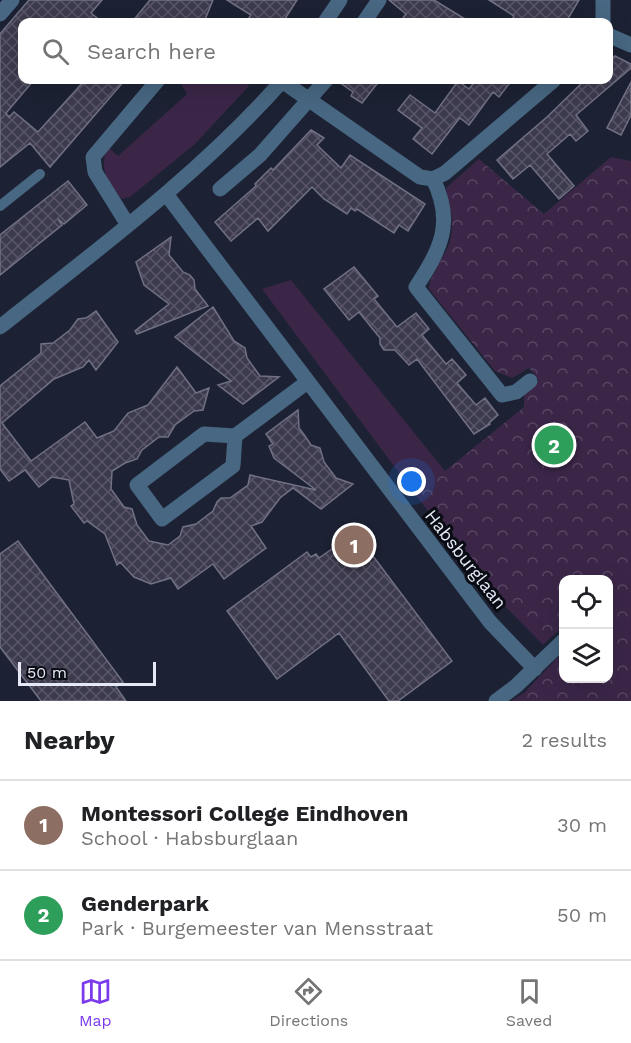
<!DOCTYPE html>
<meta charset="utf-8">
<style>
:root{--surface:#fff;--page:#f2f2f2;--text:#202124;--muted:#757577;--line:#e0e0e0;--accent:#7c3aed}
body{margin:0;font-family:"Work Sans",sans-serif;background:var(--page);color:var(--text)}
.controls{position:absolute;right:18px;bottom:18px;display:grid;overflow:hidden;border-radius:12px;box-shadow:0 6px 24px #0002}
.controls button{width:54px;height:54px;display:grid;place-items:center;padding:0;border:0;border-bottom:2px solid var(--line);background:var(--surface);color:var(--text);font:30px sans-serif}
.scale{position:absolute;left:18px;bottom:15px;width:138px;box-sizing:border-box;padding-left:6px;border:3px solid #e5e9f5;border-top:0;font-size:16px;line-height:21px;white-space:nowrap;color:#e5e9f5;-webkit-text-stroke:4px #090c13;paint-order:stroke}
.you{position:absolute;left:412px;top:482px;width:21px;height:21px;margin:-15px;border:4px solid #fff;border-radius:50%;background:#1a73e8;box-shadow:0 0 0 9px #1a73e833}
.badge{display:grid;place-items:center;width:39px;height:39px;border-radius:50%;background:var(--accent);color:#fff;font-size:20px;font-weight:700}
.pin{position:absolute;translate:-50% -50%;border:3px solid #fff;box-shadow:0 2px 6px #0006}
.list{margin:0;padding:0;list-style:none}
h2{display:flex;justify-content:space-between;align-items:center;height:78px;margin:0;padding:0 24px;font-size:26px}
h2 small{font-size:20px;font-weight:400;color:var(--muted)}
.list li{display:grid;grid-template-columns:39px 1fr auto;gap:18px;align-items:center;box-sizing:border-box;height:90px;padding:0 24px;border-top:2px solid var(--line)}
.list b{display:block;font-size:22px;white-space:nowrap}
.list p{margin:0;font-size:20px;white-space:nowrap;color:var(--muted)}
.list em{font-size:20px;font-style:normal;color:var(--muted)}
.icon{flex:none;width:33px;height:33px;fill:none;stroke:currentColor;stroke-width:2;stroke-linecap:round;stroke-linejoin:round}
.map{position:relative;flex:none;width:631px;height:701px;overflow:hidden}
.search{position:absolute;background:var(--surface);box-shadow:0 6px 24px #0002;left:18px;right:18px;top:18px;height:66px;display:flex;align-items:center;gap:15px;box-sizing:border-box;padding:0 21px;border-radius:12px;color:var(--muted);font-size:22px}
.sheet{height:258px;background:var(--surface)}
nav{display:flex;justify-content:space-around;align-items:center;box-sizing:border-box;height:84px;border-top:2px solid var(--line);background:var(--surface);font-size:16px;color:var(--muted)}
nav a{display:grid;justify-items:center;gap:3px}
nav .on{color:var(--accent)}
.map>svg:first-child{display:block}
.grass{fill:#3b2648}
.forest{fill:url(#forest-crowns)}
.building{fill:url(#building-cross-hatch);stroke:#727085;stroke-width:1.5}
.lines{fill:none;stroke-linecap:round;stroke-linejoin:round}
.service{stroke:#486782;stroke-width:10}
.minor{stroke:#486782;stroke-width:15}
.labels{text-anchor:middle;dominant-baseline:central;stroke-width:6;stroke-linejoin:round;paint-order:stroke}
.street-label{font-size:18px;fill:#e5e9f5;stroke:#090c13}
</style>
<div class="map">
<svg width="631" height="701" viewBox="0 0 631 701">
<defs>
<pattern id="forest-crowns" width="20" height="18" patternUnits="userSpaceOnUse" patternTransform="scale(1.5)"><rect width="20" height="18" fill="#3b2648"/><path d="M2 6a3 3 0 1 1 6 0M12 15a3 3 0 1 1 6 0" fill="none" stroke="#574663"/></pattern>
<pattern id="building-cross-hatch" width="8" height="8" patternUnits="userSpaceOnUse" patternTransform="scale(1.5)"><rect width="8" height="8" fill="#3c3a4d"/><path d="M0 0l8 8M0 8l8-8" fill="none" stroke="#585667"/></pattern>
</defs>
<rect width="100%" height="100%" fill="#1c2233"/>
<path class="grass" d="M 179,80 L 246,80 L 249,86 L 195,144 L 130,197 L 122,199 C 110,187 96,164 109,148 L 118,156 L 187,94 Z
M 291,280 L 445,471 L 512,417 L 420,501 L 262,289 Z"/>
<path class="forest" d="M 611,157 L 631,161 L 631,701 L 511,701 L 524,693 L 563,652 L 564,678 L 608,678 L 608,580 L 564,580 L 563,634 L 559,630 L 543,645 L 477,577 L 416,495 L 524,407 L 524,393 L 539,380 L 529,368 L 512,378 L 495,371 L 429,289 C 428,277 446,256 450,241 C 455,222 449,206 446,188 L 479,159 L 544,214 Z"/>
<path class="building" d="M 29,0 L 102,0 L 91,13 L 102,22 L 22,22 L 22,80 L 34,80 L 6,113 L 9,117 L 14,112 L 38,132 L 85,80 L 125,80 L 50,167 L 30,143 L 0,167 L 0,34 Z
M 150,0 L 213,0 L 204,22 L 132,22 Z
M 227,0 L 297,0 L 283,22 L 246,22 L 251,15 Z
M 389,0 L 434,0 L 470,22 L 400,22 L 406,14 Z
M 489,0 L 579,0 L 566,22 L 510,22 L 514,16 Z
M 615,56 L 631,64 L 631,68 L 576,115 L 588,131 L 576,141 L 570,134 L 547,154 L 574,186 L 559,199 L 530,165 L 513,179 L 497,160 L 547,117 L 585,80 L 609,80 L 609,61 Z
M 336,80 L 335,80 L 380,80 L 362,103 L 351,96 L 353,92 Z
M 476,80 L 512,80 L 499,97 L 493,92 L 469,125 L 460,118 L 458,120 L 432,154 L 413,139 L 422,128 L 398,110 L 410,95 L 435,113 L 458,81 L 469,89 Z
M 631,82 L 631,115 L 621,135 L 607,128 Z
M 311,130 L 324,138 L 317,145 L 341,168 L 350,155 L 425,204 L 408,231 L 399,225 L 394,233 L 357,209 L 355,211 L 351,208 L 347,214 L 324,199 L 312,187 L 268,231 L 258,218 L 231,241 L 215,222 L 256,186 L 255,184 L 271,168 L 273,170 Z
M 68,181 L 87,205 L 64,224 L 58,219 L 62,225 L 0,275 L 0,235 Z
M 171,237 L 169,255 L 183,272 L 190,275 L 194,280 L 195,289 L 208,306 L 137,334 L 135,331 L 169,304 L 144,285 L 136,262 Z
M 354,267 L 378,296 L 374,299 L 397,327 L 416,313 L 429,329 L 422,335 L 446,364 L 452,359 L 466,375 L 457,383 L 476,405 L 485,398 L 498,415 L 489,423 L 490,424 L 474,434 L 417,359 L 409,365 L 395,350 L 384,350 L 380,344 L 380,338 L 359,312 L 349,320 L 324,289 Z
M 213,307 L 234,341 L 245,348 L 247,358 L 260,376 L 279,377 L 243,404 L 218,385 L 231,381 L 175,337 Z
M 96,311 L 118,342 L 96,370 L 89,360 L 83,367 L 54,379 L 2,423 L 31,461 L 85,422 L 97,438 L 114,431 L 128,413 L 148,405 L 177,367 L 196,393 L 209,388 L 203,410 L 194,411 L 175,425 L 168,437 L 159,437 L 142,450 L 137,459 L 125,463 L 112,471 L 111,489 L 124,507 L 132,509 L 137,525 L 149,541 L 168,545 L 180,536 L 183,527 L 196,524 L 213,511 L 217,502 L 221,498 L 230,498 L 248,485 L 250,475 L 316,490 L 274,458 L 269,446 L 273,444 L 266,434 L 298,410 L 299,428 L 305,436 L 311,445 L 320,448 L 324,462 L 336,478 L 353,484 L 321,509 L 293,488 L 280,498 L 262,522 L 251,526 L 266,548 L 224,579 L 213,564 L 178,589 L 171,578 L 151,584 L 134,577 L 120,562 L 117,565 L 105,534 L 87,521 L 84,523 L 71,506 L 74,504 L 69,480 L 52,477 L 39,487 L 25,470 L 9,481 L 0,469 L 0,386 L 41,353 L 41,344 L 53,343 L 70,330 L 78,319 L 86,318 Z
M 18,541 L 123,682 L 116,687 L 126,701 L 41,701 L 0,647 L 0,554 Z
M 339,544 L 357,568 L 373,556 L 452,661 L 398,701 L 389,701 L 339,633 L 277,679 L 227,611 L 307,552 L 311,557 L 316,554 L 319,558 Z"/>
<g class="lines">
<path class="service" d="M 0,206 L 40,174"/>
<path class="minor" d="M 603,0 L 603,22
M 0,14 L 12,0
M 325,22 L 340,0
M 364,22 L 379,0
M 608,35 L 631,45
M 282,81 L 420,177 L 433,179 L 445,173 L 554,80
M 433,179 C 455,223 440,250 416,287 L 502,395 L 516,392 L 530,381
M 220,189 L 260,155 L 326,80
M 166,194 L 490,622 L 535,669
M 128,225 L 95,172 L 93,157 L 158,80
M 0,327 C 98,249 200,174 283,80
M 235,436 L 233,466 L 162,519 L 137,485 L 204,434 L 235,436 L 306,383
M 496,701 L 516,686 L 563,641"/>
</g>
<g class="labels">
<g class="street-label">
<text transform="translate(466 559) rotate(52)">Habsburglaan</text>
</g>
</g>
</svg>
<div class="controls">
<button><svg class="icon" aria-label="locate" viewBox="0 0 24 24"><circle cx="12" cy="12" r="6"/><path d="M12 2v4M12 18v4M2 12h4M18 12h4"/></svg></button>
<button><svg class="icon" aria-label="layers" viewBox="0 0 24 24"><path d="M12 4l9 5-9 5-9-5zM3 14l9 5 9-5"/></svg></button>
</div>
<div class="scale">50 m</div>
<div class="you"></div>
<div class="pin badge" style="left:354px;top:545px;background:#8d6e63">1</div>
<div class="pin badge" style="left:554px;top:445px;background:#2e9e5b">2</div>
<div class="search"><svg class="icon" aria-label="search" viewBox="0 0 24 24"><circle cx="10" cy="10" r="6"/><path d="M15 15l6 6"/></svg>Search here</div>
</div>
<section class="sheet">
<h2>Nearby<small>2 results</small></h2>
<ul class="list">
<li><span class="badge" style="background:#8d6e63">1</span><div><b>Montessori College Eindhoven</b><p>School · Habsburglaan</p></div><em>30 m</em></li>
<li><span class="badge" style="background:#2e9e5b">2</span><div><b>Genderpark</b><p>Park · Burgemeester van Mensstraat</p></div><em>50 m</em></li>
</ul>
</section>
<nav>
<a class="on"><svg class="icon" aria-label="map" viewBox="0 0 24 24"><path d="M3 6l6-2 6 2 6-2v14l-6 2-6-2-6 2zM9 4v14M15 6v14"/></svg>Map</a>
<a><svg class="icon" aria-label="directions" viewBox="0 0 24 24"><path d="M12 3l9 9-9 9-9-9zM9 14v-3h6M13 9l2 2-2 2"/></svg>Directions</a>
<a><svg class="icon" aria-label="saved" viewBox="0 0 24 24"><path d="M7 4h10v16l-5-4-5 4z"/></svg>Saved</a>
</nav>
